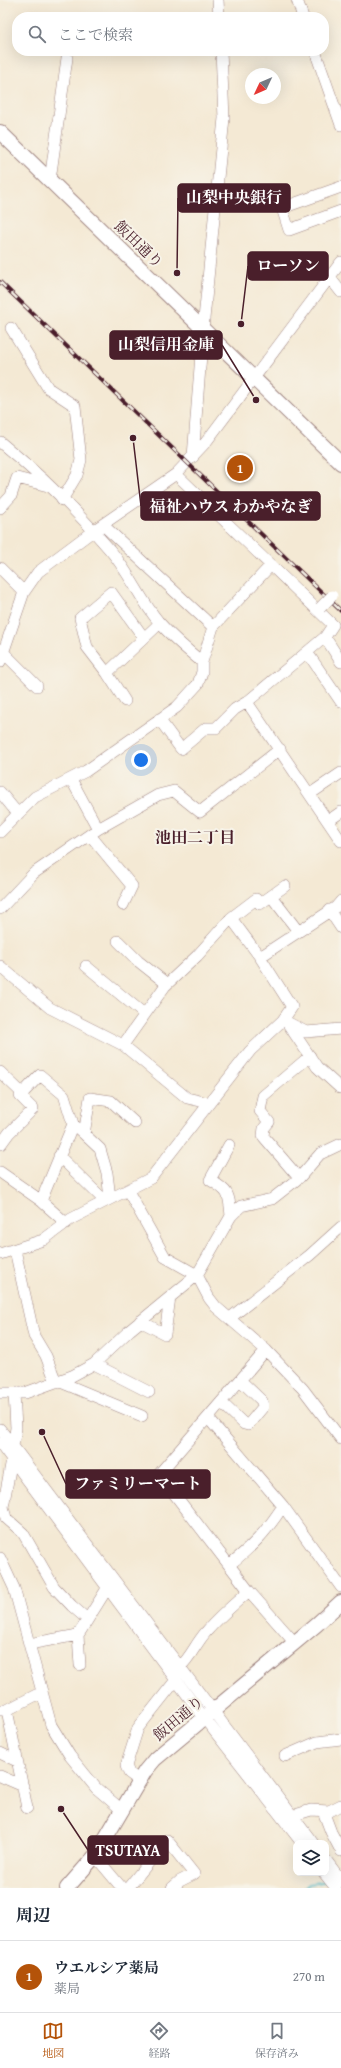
<!DOCTYPE html>
<html lang="ja">
<meta charset="utf-8">
<style>
:root{--surface:#fff;--page:#f2f2f3;--text:#1f2937;--muted:#747a83;--line:#e0e1e3;--accent:#b45309}
body{margin:0;font-family:"Gentium Book Plus","Noto Serif JP",serif;background:var(--page);color:var(--text)}
.controls{position:absolute;right:12px;bottom:12px;display:grid;overflow:hidden;border-radius:8px;box-shadow:0 4px 16px #0002}
.controls button{width:36px;height:36px;display:grid;place-items:center;padding:0;border:0;border-bottom:1px solid var(--line);background:var(--surface);color:var(--text);font:20px sans-serif}
.compass{position:absolute;left:245px;top:68px;width:36px;height:36px;border-radius:50%;background:var(--surface);box-shadow:0 4px 16px #0002;rotate:226deg}
.you{position:absolute;left:141px;top:760px;width:14px;height:14px;margin:-10px;border:3px solid #fff;border-radius:50%;background:#1a73e8;box-shadow:0 0 0 6px #1a73e833}
.badge{display:grid;place-items:center;width:26px;height:26px;border-radius:50%;background:var(--accent);color:#fff;font-size:13px;font-weight:700}
.pin{position:absolute;translate:-50% -50%;border:2px solid #fff;box-shadow:0 1px 4px #0006}
.list{margin:0;padding:0;list-style:none}
h2{display:flex;justify-content:space-between;align-items:center;height:52px;margin:0;padding:0 16px;font-size:17px}
h2 small{font-size:13px;font-weight:400;color:var(--muted)}
.list li{display:grid;grid-template-columns:26px 1fr auto;gap:12px;align-items:center;box-sizing:border-box;height:72px;padding:0 16px;border-top:1px solid var(--line)}
.list b{display:block;font-size:15px;white-space:nowrap}
.list p{margin:0;font-size:13px;white-space:nowrap;color:var(--muted)}
.list em{font-size:13px;font-style:normal;color:var(--muted)}
.icon{flex:none;width:22px;height:22px;fill:none;stroke:currentColor;stroke-width:2;stroke-linecap:round;stroke-linejoin:round}
.map{position:relative;flex:none;width:341px;height:1888px;overflow:hidden}
.search{position:absolute;background:var(--surface);box-shadow:0 4px 16px #0002;left:12px;right:12px;top:12px;height:44px;display:flex;align-items:center;gap:10px;box-sizing:border-box;padding:0 14px;border-radius:16px;color:var(--muted);font-size:15px}
.sheet{height:124px;background:var(--surface)}
nav{display:flex;justify-content:space-around;align-items:center;box-sizing:border-box;height:56px;border-top:1px solid var(--line);background:var(--surface);font-size:11px;color:var(--muted)}
nav a{display:grid;justify-items:center;gap:2px}
nav .on{color:var(--accent)}
.map>svg:first-child{display:block}
.lines{fill:none;stroke-linecap:round;stroke-linejoin:round}
.stream{stroke:#51becb;stroke-width:2.5}
.minor-casing{stroke:#9f8480;stroke-width:12}
.major-casing{stroke:#9f8480;stroke-width:16}
.minor{stroke:#fff;stroke-width:11}
.major{stroke:#fff;stroke-width:14}
.rail-casing{stroke:#4a1f2b;stroke-width:4}
.rail{stroke:#f7f3e8;stroke-width:2.5;stroke-dasharray:8;stroke-linecap:butt}
.minor-bridge-casing{stroke:#9f8480;stroke-width:12;stroke-linecap:butt}
.minor-bridge{stroke:#fff;stroke-width:11}
.labels{text-anchor:middle;dominant-baseline:central;stroke-width:4;stroke-linejoin:round;paint-order:stroke}
.street-label{font-size:15px;fill:#4a1f2b;stroke:#f7f3e8}
.neighbourhood-label{font-size:16px;font-weight:bold;fill:#4a1f2b;stroke:#f7f3e8}
.leader{fill:none;stroke:#4a1f2b;stroke-width:1.5}
.callout-dot{fill:#4a1f2b;stroke:#f7f3e8;stroke-width:1.5}
.callout{fill:#4a1f2b;stroke:#4a1f2b;stroke-width:1.5}
.callout-label{font-size:16px;text-anchor:middle;font-weight:bold;fill:#fff}
</style>
<div class="map">
<svg width="341" height="1888" viewBox="0 0 341 1888">
<rect width="100%" height="100%" fill="#f7f3e8"/>
<filter id="ink" filterUnits="userSpaceOnUse"><feTurbulence type="fractalNoise" baseFrequency=".025" numOctaves="2"/><feDisplacementMap in="SourceGraphic" scale="8" xChannelSelector="R" yChannelSelector="G"/><feConvolveMatrix kernelMatrix="1 2 1 2 8 2 1 2 1" color-interpolation-filters="sRGB"/></filter>
<filter id="wash" filterUnits="userSpaceOnUse"><feTurbulence type="fractalNoise" baseFrequency=".012" numOctaves="4" result="noise"/><feDisplacementMap in="SourceGraphic" scale="16" xChannelSelector="R" yChannelSelector="G"/><feGaussianBlur stdDeviation="0.9" result="paint"/><feColorMatrix in="noise" values="0 0 0 0 0 0 0 0 0 0 0 0 0 0 0 0 0 1.4 0 .05"/><feComposite in="paint" operator="in"/></filter>
<g filter="url(#wash)">
<rect width="100%" height="100%" fill="#f4e9d4"/>
<g class="lines">
<path class="stream" d="M 305,1888 L 309,1884 L 327,1881"/>
</g>
</g>
<g filter="url(#ink)">
<g class="lines">
<defs>
<path id="minor" d="M 218,0 L 219,17
M 297,0 L 303,17
M 315,51 L 341,125
M 50,180 L 67,58
M 341,187 L 282,208 L 289,230 L 341,211
M 330,278 L 341,292
M 11,328 L 48,388 L 75,406 L 81,460 L 77,475 L 62,500
M 0,442 C 38,473 79,513 110,550 C 129,572 140,599 158,621 C 171,636 186,649 202,662
M 193,457 L 203,329 L 224,118 L 221,51
M 176,474 L 333,625 L 325,637 L 247,702 L 341,841
M 0,508 L 11,496 L 17,478 L 48,486
M 103,525 L 213,627
M 0,568 L 24,592
M 325,637 L 341,662
M 3,652 L 37,686
M 307,652 L 341,702
M 0,662 L 24,592 L 38,572 L 93,531 L 176,474 L 206,442 L 341,262
M 107,673 L 87,647 L 80,618 L 111,592 L 144,638
M 125,701 L 107,673 L 160,623
M 159,719 L 181,749 L 206,728 L 216,728 L 235,709 L 247,702
M 71,779 L 98,829
M 0,792 L 18,814
M 310,794 L 341,773
M 328,821 L 341,812
M 0,832 L 35,797 L 86,771 L 177,707 L 198,684 L 202,672 L 202,662 L 213,627 L 271,565
M 90,835 L 132,886 L 123,905
M 271,896 L 298,931
M 0,909 L 34,873 L 98,829 L 158,795 L 174,791 L 200,812 L 280,749
M 329,910 L 341,928
M 231,918 L 256,899 L 260,904 L 285,886
M 118,941 L 138,961 L 167,984
M 0,966 L 50,1008 L 123,1045 L 187,1098 L 209,1103
M 86,966 L 144,1014
M 283,1020 L 292,1007 L 260,957 L 336,907 L 341,901
M 288,1024 L 317,1067 L 340,1088
M 123,1045 L 165,986 L 197,956 L 231,918 L 260,957
M 0,1072 L 23,1094
M 73,1124 L 84,1134 L 90,1098 L 111,1101 L 135,1123
M 84,1134 L 100,1149 L 107,1173 L 110,1198
M 1,1144 L 9,1133 L 33,1109 L 20,1096 L 40,1075 L 64,1095 L 73,1124 L 41,1201
M 229,1145 L 210,1180 C 229,1191 229,1193 231,1216
M 59,1156 L 105,1201
M 0,1172 L 40,1200 L 66,1223
M 299,1178 L 263,1136 L 264,1128 L 269,1122 L 260,1111 L 263,1096 L 310,1056
M 128,1191 L 165,1257 L 197,1275 L 209,1298 L 216,1307 L 266,1350 L 303,1389 L 341,1439
M 15,1250 L 34,1336 L 46,1356 L 56,1382
M 0,1254 L 43,1240 L 71,1219 L 151,1178 L 250,1051 L 283,1020 L 306,1032 L 341,1029
M 230,1318 L 310,1255 L 341,1227
M 140,1321 L 165,1334 L 170,1297
M 266,1350 L 159,1474 L 249,1591 L 295,1643
M 94,1364 L 149,1392
M 58,1381 L 142,1416
M 0,1393 L 25,1393 L 72,1376 L 94,1364 L 130,1330 L 197,1275 L 231,1216 L 241,1206 L 272,1199 L 300,1177 L 320,1154 L 341,1144
M 221,1402 L 244,1424 L 248,1425 L 263,1407 L 262,1401 L 240,1380
M 208,1418 L 283,1506 L 341,1587
M 0,1429 L 313,1843
M 0,1443 L 205,1719 L 302,1843
M 13,1446 L 16,1428 L 14,1393
M 12,1459 L 3,1507 L 6,1518 L 23,1533 L 54,1587 L 72,1606 L 87,1619
M 0,1558 L 14,1588 L 51,1725 L 70,1756 L 96,1788 L 123,1811
M 229,1565 C 253,1546 266,1532 283,1506
M 78,1635 L 80,1665
M 29,1644 L 78,1635 L 108,1587
M 180,1667 C 191,1657 196,1643 206,1632 C 219,1617 234,1604 249,1591
M 0,1710 L 7,1710 L 42,1692
M 7,1710 L 27,1808
M 0,1753 L 17,1761
M 285,1756 L 317,1742 L 341,1739
M 0,1776 L 23,1786
M 140,1781 L 129,1773 L 126,1766 L 138,1728 L 176,1680
M 323,1811 L 331,1832 L 341,1851
M 292,1816 L 311,1810 L 329,1811 L 341,1805
M 95,1856 L 122,1888
M 326,1860 L 341,1880
M 324,1873 L 336,1888
M 128,1888 L 167,1840 L 194,1874 L 180,1881 L 172,1888"/>
<path id="major" d="M 0,132 L 341,463
M 67,1888 L 95,1856 L 145,1771 L 155,1759 L 316,1625 L 341,1602"/>
</defs>
<use href="#minor" class="minor-casing"/>
<use href="#major" class="major-casing"/>
<use href="#minor" class="minor"/>
<use href="#major" class="major"/>
<defs>
<path id="rail" d="M 0,282 L 341,611"/>
</defs>
<use href="#rail" class="rail-casing"/>
<use href="#rail" class="rail"/>
<defs>
<path id="minor-bridge" d="M 320,608 L 332,596"/>
</defs>
<use href="#minor-bridge" class="minor-bridge-casing"/>
<use href="#minor-bridge" class="minor-bridge"/>
</g>
</g>
<g class="labels">
<g class="street-label">
<text transform="translate(139 244) rotate(44)">飯田通り</text>
<text transform="translate(178 1718) rotate(-40)">飯田通り</text>
</g>
<g class="neighbourhood-label">
<text x="195" y="837">池田二丁目</text>
</g>
</g>
<path class="leader" d="M177 273L178 198M241 324L248 266M256 400L222 345M133 438L141 506M42 1432L66 1484M61 1809L88 1850"/>
<g class="callout-dot">
<circle cx="177" cy="273" r="4"/>
<circle cx="241" cy="324" r="4"/>
<circle cx="256" cy="400" r="4"/>
<circle cx="133" cy="438" r="4"/>
<circle cx="42" cy="1432" r="4"/>
<circle cx="61" cy="1809" r="4"/>
</g>
<g class="callout">
<rect x="178" y="184" width="112" height="28" rx="4"/>
<rect x="248" y="252" width="80" height="28" rx="4"/>
<rect x="110" y="331" width="112" height="28" rx="4"/>
<rect x="141" y="492" width="179" height="28" rx="4"/>
<rect x="66" y="1470" width="144" height="28" rx="4"/>
<rect x="88" y="1836" width="80" height="28" rx="4"/>
</g>
<g class="callout-label">
<text x="234" y="203">山梨中央銀行</text>
<text x="288" y="271">ローソン</text>
<text x="166" y="350">山梨信用金庫</text>
<text x="231" y="512">福祉ハウス わかやなぎ</text>
<text x="138" y="1489">ファミリーマート</text>
<text x="128" y="1856">TSUTAYA</text>
</g>
</svg>
<div class="controls">
<button><svg class="icon" aria-label="layers" viewBox="0 0 24 24"><path d="M12 4l9 5-9 5-9-5zM3 14l9 5 9-5"/></svg></button>
</div>
<svg class="compass" viewBox="-18 -18 36 36"><path d="M0-13l5 13h-10z" fill="#e53935"/><path d="M0 13l5-13h-10z" fill="#747a83"/></svg>
<div class="you"></div>
<div class="pin badge" style="left:240px;top:468px">1</div>
<div class="search"><svg class="icon" aria-label="search" viewBox="0 0 24 24"><circle cx="10" cy="10" r="6"/><path d="M15 15l6 6"/></svg>ここで検索</div>
</div>
<section class="sheet">
<h2>周辺<small></small></h2>
<ul class="list">
<li><span class="badge">1</span><div><b>ウエルシア薬局</b><p>薬局</p></div><em>270 m</em></li>
</ul>
</section>
<nav>
<a class="on"><svg class="icon" aria-label="map" viewBox="0 0 24 24"><path d="M3 6l6-2 6 2 6-2v14l-6 2-6-2-6 2zM9 4v14M15 6v14"/></svg>地図</a>
<a><svg class="icon" aria-label="directions" viewBox="0 0 24 24"><path d="M12 3l9 9-9 9-9-9zM9 14v-3h6M13 9l2 2-2 2"/></svg>経路</a>
<a><svg class="icon" aria-label="saved" viewBox="0 0 24 24"><path d="M7 4h10v16l-5-4-5 4z"/></svg>保存済み</a>
</nav>
